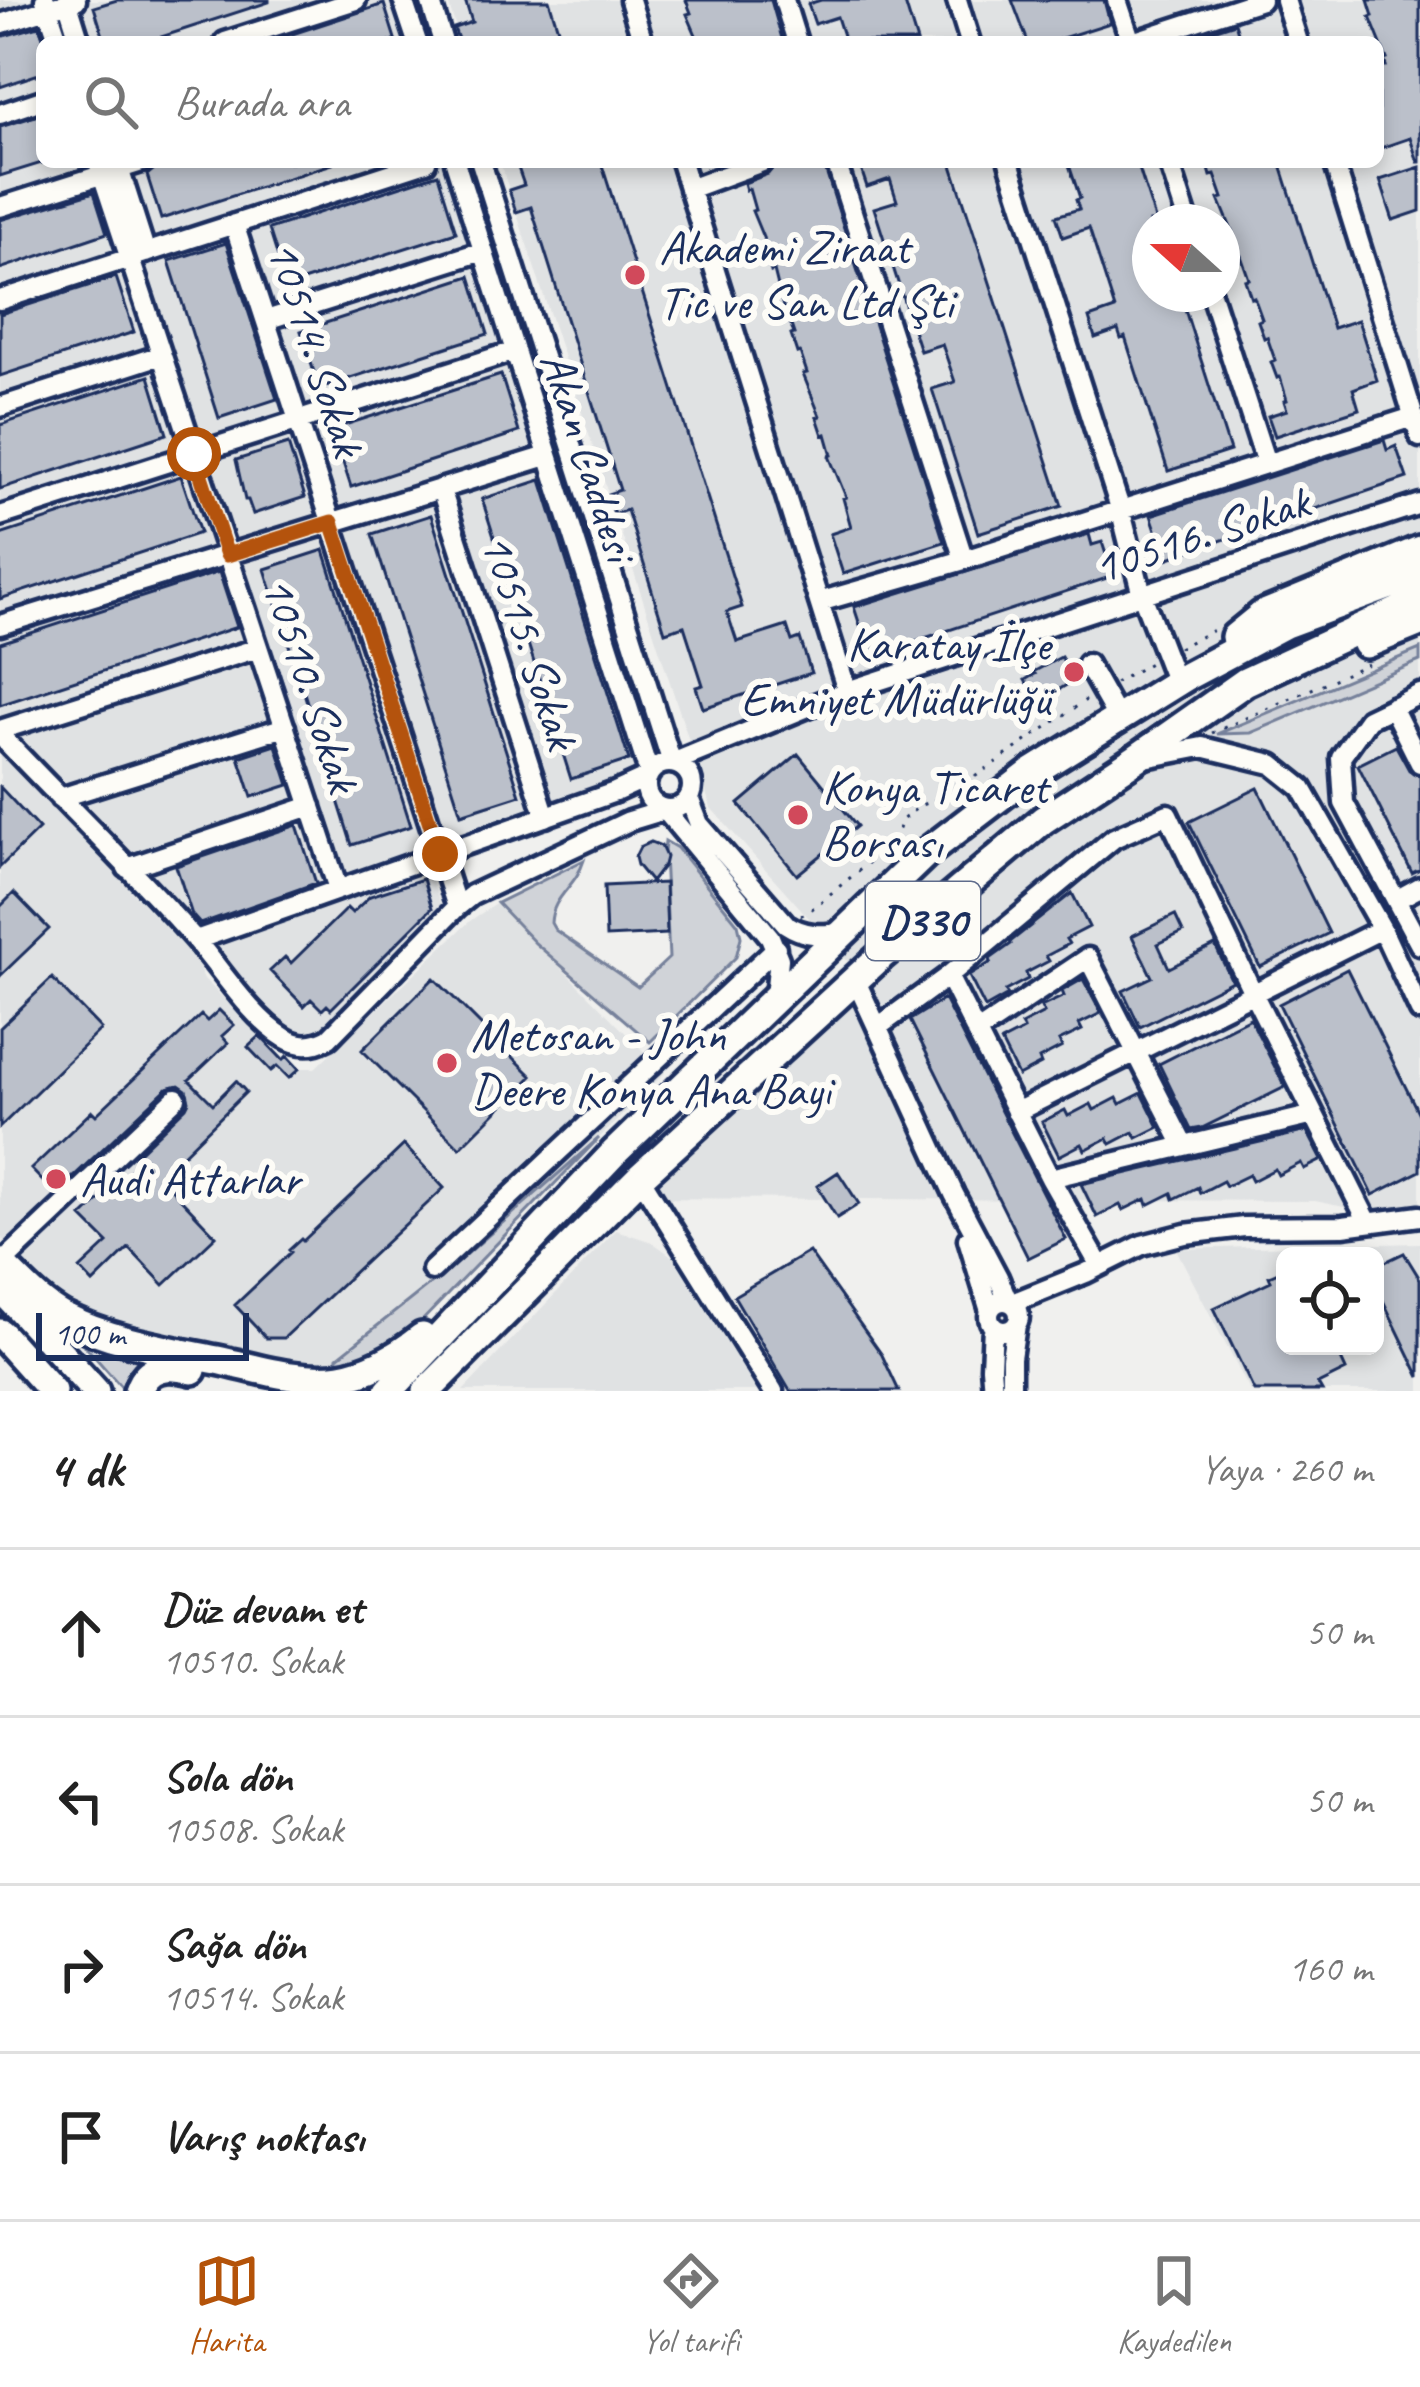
<!DOCTYPE html>
<html lang="tr">
<meta charset="utf-8">
<style>
:root{--surface:#fff;--page:#f2f2f2;--text:#222;--muted:#767676;--line:#e0e0e0;--accent:#b45309}
body{margin:0;font-family:Caveat,sans-serif;background:var(--page);color:var(--text)}
.controls{position:absolute;right:36px;bottom:36px;display:grid;overflow:hidden;border-radius:18px;box-shadow:0 6px 18px #0003}
.controls button{width:108px;height:108px;display:grid;place-items:center;padding:0;border:0;border-bottom:3px solid var(--line);background:var(--surface);color:var(--text);font:60px sans-serif}
.compass{position:absolute;left:1132px;top:204px;width:108px;height:108px;border-radius:50%;background:var(--surface);box-shadow:0 6px 18px #0003;rotate:291deg}
.scale{position:absolute;left:36px;bottom:30px;width:213px;box-sizing:border-box;padding-left:12px;border:6px solid #1b2f5e;border-top:0;font-size:33px;line-height:42px;white-space:nowrap;color:#1b2f5e;-webkit-text-stroke:9px #fdfcf7;paint-order:stroke}
.stop{position:absolute;width:36px;height:36px;margin:-27px;border:9px solid #b45309;border-radius:50%;background:#fff}
.stop.end{background:#b45309;border-color:#fff;box-shadow:0 3px 12px #0008}
.list{margin:0;padding:0;list-style:none}
h2{display:flex;justify-content:space-between;align-items:center;height:156px;margin:0;padding:0 48px;font-size:51px}
h2 small{font-size:39px;font-weight:400;color:var(--muted)}
.list li{display:grid;grid-template-columns:78px 1fr auto;gap:36px;align-items:center;box-sizing:border-box;height:168px;padding:0 48px;border-top:3px solid var(--line)}
.list b{display:block;font-size:45px;white-space:nowrap}
.list p{margin:0;font-size:39px;white-space:nowrap;color:var(--muted)}
.list em{font-size:39px;font-style:normal;color:var(--muted)}
.icon{flex:none;width:66px;height:66px;fill:none;stroke:currentColor;stroke-width:2;stroke-linecap:round;stroke-linejoin:round}
.map{position:relative;flex:none;width:1420px;height:1391px;overflow:hidden}
.search{position:absolute;background:var(--surface);box-shadow:0 6px 18px #0003;left:36px;right:36px;top:36px;height:132px;display:flex;align-items:center;gap:30px;box-sizing:border-box;padding:0 42px;border-radius:18px;color:var(--muted);font-size:45px}
.sheet{height:828px;background:var(--surface)}
nav{display:flex;justify-content:space-around;align-items:center;box-sizing:border-box;height:168px;border-top:3px solid var(--line);background:var(--surface);font-size:33px;color:var(--muted)}
nav a{display:grid;justify-items:center;gap:6px}
nav .on{color:var(--accent)}
.map>svg:first-child{display:block}
.built{fill:#e0e2e3;fill-rule:evenodd}
.green{fill:#d0d3d8;stroke:#76819b;stroke-width:3}
.building{fill:#bbc0ca;stroke:#1b2f5e;stroke-width:3}
.lines{fill:none;stroke-linecap:round;stroke-linejoin:round}
.minor-casing{stroke:#1b2f5e;stroke-width:27}
.highway-casing{stroke:#1b2f5e;stroke-width:36}
.path{stroke:#1b2f5e;stroke-width:3;stroke-dasharray:3 9;stroke-linecap:butt}
.minor{stroke:#fdfcf7;stroke-width:18}
.highway{stroke:#fdfcf7;stroke-width:27}
.route{stroke:#b45309;stroke-width:15}
.poi-dot{fill:#d1495b;stroke:#fdfcf7;stroke-width:4.5}
.labels{text-anchor:middle;dominant-baseline:central;stroke-width:12;stroke-linejoin:round;paint-order:stroke}
.shield{fill:#fdfcf7;stroke:#5f6c8c;stroke-width:3}
.shield-label{font-size:45px;font-weight:bold;fill:#1b2f5e}
.poi-label{font-size:48px;fill:#1b2f5e;stroke:#fdfcf7;text-anchor:start}
.street-label{font-size:48px;fill:#1b2f5e;stroke:#fdfcf7}
</style>
<div class="map">
<svg width="1420" height="1391" viewBox="0 0 1420 1391">
<rect width="100%" height="100%" fill="#f0f0ee"/>
<filter id="ink" filterUnits="userSpaceOnUse"><feTurbulence type="fractalNoise" baseFrequency=".00833" numOctaves="2"/><feDisplacementMap in="SourceGraphic" scale="24" xChannelSelector="R" yChannelSelector="G"/><feConvolveMatrix kernelMatrix="1 2 1 2 8 2 1 2 1" color-interpolation-filters="sRGB"/></filter>
<g filter="url(#ink)">
<path class="built" d="M 0,0 L 395,0 L 409,42 L 42,42 L 42,162 L 447,162 L 641,767 L 635,779 L 423,855 L 444,914 L 326,1034 L 290,1034 L 200,933 L 0,727 Z
M 447,0 L 1420,0 L 1420,1223 L 1315,1201 L 620,1198 L 850,964 L 711,808 L 500,162 L 1378,162 L 1378,42 L 461,42 ZM 1150,222 L 1222,222 L 1222,294 L 1150,294 Z
M 0,752 L 195,959 L 204,979 L 294,1068 L 315,1068 L 471,920 L 497,903 L 665,1073 L 599,1138 L 459,1261 L 338,1357 L 336,1368 L 268,1362 L 90,1317 L 54,1297 L 0,1236 Z
M 616,1230 L 652,1242 L 673,1257 L 757,1391 L 463,1391 Z
M 1420,1243 L 1420,1391 L 1250,1391 L 1176,1249 ZM 1285,1256 L 1375,1256 L 1375,1346 L 1285,1346 Z"/>
<path class="green" d="M 1420,649 L 1420,661 L 1251,733 L 1217,734 Z
M 665,841 L 677,848 L 738,924 L 741,937 L 736,957 L 650,1042 L 535,943 L 497,903 L 584,860 C 576,887 552,896 551,923 L 555,930 L 638,987 L 669,958 L 664,854 Z
M 599,1138 L 418,1325 L 392,1346 L 336,1368 L 338,1357 L 459,1261 Z
M 70,1329 L 168,1359 L 125,1391 Z"/>
<path class="building" d="M 117,0 L 269,0 L 269,2 L 146,42 L 105,42 L 94,7 Z
M 465,0 L 549,0 L 562,42 L 459,42 L 454,28 L 472,22 Z
M 686,0 L 771,0 L 783,42 L 699,42 L 687,14 L 691,13 Z
M 821,0 L 904,0 L 917,42 L 845,42 L 837,17 L 815,24 L 808,4 Z
M 1012,0 L 1104,0 L 1110,23 L 1050,42 L 1028,42 Z
M 1368,0 L 1420,0 L 1420,162 L 1418,162 L 1410,138 L 1378,149 L 1378,68 L 1386,66 L 1384,60 L 1387,59 L 1370,17 L 1373,16 Z
M 384,4 L 396,42 L 274,42 L 274,40 Z
M 1235,23 L 1241,42 L 1176,42 Z
M 39,26 L 45,42 L 42,42 L 42,73 L 0,87 L 0,37 Z
M 42,114 L 42,163 L 0,176 L 0,127 Z
M 176,162 L 331,162 L 332,164 L 161,219 L 147,175 L 153,170 Z
M 516,162 L 601,162 L 742,607 L 727,612 L 737,642 L 787,626 L 792,641 L 800,638 L 811,673 L 703,708 L 696,687 L 703,685 L 684,626 L 665,632 L 627,510 L 614,514 L 608,494 L 620,490 L 531,207 L 516,212 L 509,190 L 524,185 Z
M 784,162 L 823,162 L 944,542 L 843,574 L 830,534 L 851,527 L 843,498 L 846,497 L 829,456 L 832,455 L 826,434 L 823,435 L 817,417 L 820,416 L 803,374 L 807,373 L 800,352 L 797,353 L 791,335 L 794,334 L 786,310 L 784,311 L 774,271 L 771,272 L 766,253 L 769,252 L 752,211 L 755,210 L 749,189 L 746,190 L 744,183 L 768,174 L 775,165 Z
M 873,162 L 951,162 L 1062,506 L 978,533 L 932,389 L 955,382 L 942,344 L 920,351 L 874,208 L 897,201 L 890,179 L 867,187 L 860,166 Z
M 1068,162 L 1137,162 L 1156,222 L 1150,222 L 1150,294 L 1180,294 L 1230,451 L 1168,471 L 1125,337 L 1121,339 L 1118,330 L 1095,338 L 1089,318 L 1115,309 L 1089,228 L 1063,237 L 1056,216 L 1079,209 L 1076,200 L 1080,198 Z
M 1207,162 L 1280,162 L 1333,328 L 1358,320 L 1377,380 L 1353,389 L 1359,409 L 1275,436 L 1268,416 L 1287,410 L 1284,401 L 1287,400 L 1280,377 L 1277,378 L 1271,362 L 1275,360 L 1267,337 L 1264,338 L 1258,321 L 1262,319 L 1254,297 L 1251,298 L 1245,280 L 1249,279 L 1241,256 L 1238,257 L 1232,239 L 1235,238 L 1219,199 L 1223,198 L 1215,175 L 1211,176 Z
M 1420,167 L 1420,211 L 1393,220 L 1380,180 Z
M 438,174 L 456,232 L 287,286 L 269,229 Z
M 94,192 L 107,233 L 0,269 L 0,220 Z
M 226,243 L 277,399 L 219,418 L 169,261 Z
M 470,276 L 488,334 L 319,388 L 301,331 Z
M 116,277 L 134,332 L 0,376 L 0,314 Z
M 501,375 L 519,432 L 351,487 L 332,429 Z
M 149,376 L 167,434 L 0,489 L 0,425 Z
M 1384,440 L 1387,450 L 1396,446 L 1407,478 L 1166,559 L 1151,515 Z
M 288,444 L 305,497 L 253,514 L 248,500 L 245,500 L 236,460 Z
M 181,476 L 200,533 L 0,599 L 0,535 Z
M 541,480 L 629,760 L 571,779 L 482,499 Z
M 431,515 L 520,795 L 461,814 L 372,534 Z
M 1089,534 L 1092,545 L 1102,542 L 1113,576 L 870,656 L 854,607 Z
M 324,550 L 411,826 L 352,845 L 265,569 Z
M 219,572 L 237,627 L 0,705 L 0,643 Z
M 1061,657 L 1075,680 L 1038,702 L 1025,680 L 1035,674 L 1033,672 Z
M 276,745 L 289,785 L 252,797 L 239,757 Z
M 1396,746 L 1409,770 L 1420,776 L 1420,869 L 1412,873 L 1358,765 Z
M 798,754 L 857,826 L 797,875 L 739,804 Z
M 0,787 L 39,829 L 0,867 Z
M 1258,788 L 1329,933 L 1260,967 L 1189,822 Z
M 297,825 L 316,883 L 200,924 L 192,915 L 176,866 Z
M 651,842 L 661,846 L 666,857 L 664,865 L 651,882 L 637,865 L 635,857 L 640,847 Z
M 423,879 L 432,908 L 331,1009 L 327,1005 L 322,1010 L 311,999 L 304,1006 L 270,971 L 285,957 L 291,963 L 347,908 L 352,913 L 370,896 Z
M 665,883 L 667,934 L 606,937 L 604,886 Z
M 14,893 L 49,929 L 0,976 L 0,907 Z
M 1072,893 L 1089,927 L 1066,939 L 1069,944 L 1046,956 L 1049,961 L 1026,973 L 1028,979 L 1005,991 L 1008,995 L 985,1008 L 969,976 L 991,962 L 990,959 L 1011,944 L 1010,942 Z
M 1175,915 L 1183,932 L 1158,944 L 1169,968 L 1215,945 L 1232,981 L 1140,1027 L 1123,991 L 1152,977 L 1132,936 Z
M 1347,969 L 1420,1116 L 1420,1171 L 1373,1195 L 1279,1004 Z
M 52,978 L 101,1029 L 0,1127 L 0,1028 Z
M 434,978 L 532,1076 L 460,1148 L 362,1050 Z
M 1083,979 L 1101,1013 L 1079,1024 L 1082,1030 L 1059,1041 L 1062,1047 L 1039,1059 L 1041,1064 L 1018,1076 L 1001,1042 L 1024,1030 L 1021,1025 L 1044,1013 L 1041,1007 L 1064,996 L 1062,991 Z
M 944,999 L 1066,1239 L 1028,1258 L 910,1020 Z
M 219,1010 L 234,1025 L 222,1036 L 228,1043 L 189,1080 L 213,1104 L 236,1081 L 246,1092 L 160,1177 L 216,1236 L 164,1285 L 129,1248 L 93,1283 L 80,1269 L 108,1243 L 82,1217 L 141,1160 L 136,1155 L 186,1107 L 189,1101 L 186,1090 L 179,1085 L 167,1088 L 55,1194 L 31,1169 L 92,1111 L 96,1115 L 201,1015 L 207,1021 Z
M 1250,1018 L 1285,1087 L 1202,1128 L 1191,1130 L 1159,1064 Z
M 260,1036 L 283,1060 L 287,1056 L 299,1069 L 289,1078 L 277,1066 L 271,1071 L 248,1047 Z
M 1142,1093 L 1159,1127 L 1137,1138 L 1134,1132 L 1111,1144 L 1108,1138 L 1085,1150 L 1082,1144 L 1059,1156 L 1042,1122 L 1065,1110 L 1068,1116 L 1091,1104 L 1094,1110 L 1117,1098 L 1120,1104 Z
M 1307,1131 L 1322,1160 L 1304,1169 L 1301,1163 L 1278,1175 L 1275,1169 L 1252,1181 L 1249,1175 L 1226,1186 L 1223,1181 L 1200,1193 L 1198,1187 L 1174,1199 L 1172,1193 L 1148,1205 L 1146,1199 L 1123,1210 L 1120,1205 L 1097,1217 L 1081,1184 Z
M 404,1145 L 444,1188 L 284,1338 L 266,1338 L 235,1305 L 291,1252 L 289,1250 L 301,1239 L 303,1241 Z
M 838,1172 L 859,1204 L 837,1218 L 817,1186 Z
M 809,1252 L 882,1355 L 899,1391 L 790,1391 L 734,1296 Z
M 1404,1253 L 1420,1279 L 1420,1377 L 1375,1284 L 1375,1267 Z
M 1285,1269 L 1285,1346 L 1335,1346 L 1346,1370 L 1318,1384 L 1322,1391 L 1254,1391 L 1214,1308 L 1271,1281 L 1269,1276 Z"/>
<g class="lines">
<defs>
<path id="minor" d="M 45,0 L 59,42
M 67,0 L 80,42
M 403,0 L 417,42
M 430,0 L 443,42
M 630,0 L 643,42
M 784,0 L 797,42
M 957,0 L 970,42
M 1117,0 L 1131,42
M 1285,0 L 1298,42
M 0,24 L 76,0
M 225,42 L 356,0
M 1132,42 L 1261,0
M 0,114 L 42,100
M 98,162 L 338,889
M 117,162 L 146,253
M 455,162 L 649,773
M 481,162 L 672,763 L 847,691 L 1420,504
M 681,162 L 847,691
M 836,162 L 964,560
M 1009,162 L 1120,508 L 1142,595 L 1176,683
M 1169,162 L 1188,222
M 1334,162 L 1420,437
M 689,189 L 762,162
M 0,207 L 142,162
M 234,224 L 457,907
M 1211,294 L 1266,463
M 0,300 L 426,162
M 266,320 L 483,251
M 0,407 L 161,355
M 441,489 L 546,817
M 0,516 L 515,351
M 819,602 L 964,560 L 1413,417
M 0,625 L 547,456
M 1087,664 L 1118,719
M 1420,694 L 1368,719 L 1341,757 L 1344,803 L 1420,945
M 1392,707 L 1420,763
M 0,730 L 258,648
M 0,735 C 63,802 131,867 192,936 C 219,966 250,1017 285,1038 C 300,1047 314,1046 329,1038 L 457,907 L 472,895 L 629,821 L 665,810 L 770,937 L 779,959 L 775,996
M 1145,758 L 1202,747 L 1272,764 L 1302,788 L 1382,929 L 1420,1011
M646 786a23 23 0 1 1 46 0a23 23 0 1 1-46 0Z
M 60,798 L 285,727
M 689,798 L 699,824 L 786,924 C 804,936 821,936 842,932
M 127,868 L 311,806
M 1396,900 L 1420,887
M 196,940 L 615,792 L 648,777
M 948,976 L 1114,838 L 1168,814 L 1253,993 L 1368,1222
M 855,979 L 954,1194 L 998,1277 L 1008,1301
M 878,1027 L 948,976 L 1050,1178 L 1100,1266
M 976,1033 L 1088,958 L 1184,1146
M 1016,1112 L 1382,929
M 640,1177 L 773,1391
M 1050,1178 L 1314,1115
M 968,1239 L 990,1311
M 1,1264 L 176,1098
M 432,1270 L 776,948
M989 1316a15 15 0 1 1 30 0a15 15 0 1 1-30 0Z
M 1012,1303 L 1086,1273 L 1142,1245 L 1185,1234 L 1244,1227 L 1343,1226 L 1420,1216
M 993,1391 L 991,1367 L 993,1326
M 1011,1391 L 1011,1358 L 1016,1325"/>
<path id="highway" d="M 1235,637 L 1262,615 L 1420,550
M 1366,644 L 1420,622
M 0,1263 C 19,1281 39,1304 63,1317 C 112,1342 168,1350 222,1361 C 259,1369 302,1383 340,1377 C 371,1372 398,1356 422,1337
M 0,1287 L 95,1391
M 0,1333 L 52,1391
M 138,1391 C 147,1364 168,1364 192,1370
M 389,1391 L 614,1153 L 925,854 L 1031,773 L 1187,676 L 1285,624 L 1420,574
M 427,1391 L 640,1177 L 881,956 L 1043,820 L 1134,760 L 1245,682 L 1420,601"/>
</defs>
<use href="#minor" class="minor-casing"/>
<use href="#highway" class="highway-casing"/>
<path class="path" d="M 1178,648 L 1217,628
M 1115,683 L 1153,661
M 1212,733 L 1368,664
M 801,915 L 807,913 L 895,841 L 902,820 L 921,805 L 947,796 L 1086,700"/>
<use href="#minor" class="minor"/>
<use href="#highway" class="highway"/>
</g>
</g>
<g class="lines" filter="url(#ink)">
<path class="route" d="M 194,454 L 227,555 L 332,522 L 440,854"/>
</g>
<g class="poi-dot">
<circle cx="635" cy="275" r="12"/>
<circle cx="1074" cy="672" r="12"/>
<circle cx="798" cy="815" r="12"/>
<circle cx="447" cy="1063" r="12"/>
<circle cx="56" cy="1179" r="12"/>
</g>
<g class="labels">
<rect class="shield" x="866" y="882" width="114" height="78" rx="9"/>
<g class="shield-label">
<text x="923" y="921">D330</text>
</g>
<g class="poi-label">
<text x="659" y="247">Akademi Ziraat<tspan x="659" dy="55">Tic ve San Ltd Şti</tspan></text>
<text x="1050" y="644" text-anchor="end">Karatay İlçe<tspan x="1050" dy="55">Emniyet Müdürlüğü</tspan></text>
<text x="822" y="787">Konya Ticaret<tspan x="822" dy="55">Borsası</tspan></text>
<text x="471" y="1035">Metosan - John<tspan x="471" dy="55">Deere Konya Ana Bayi</tspan></text>
<text x="80" y="1179">Audi Attarlar</text>
</g>
<g class="street-label">
<text transform="translate(316 348) rotate(72)">10514. Sokak</text>
<text transform="translate(589 456) rotate(72)">Akan Caddesi</text>
<text transform="translate(1201 534) rotate(-18)">10516. Sokak</text>
<text transform="translate(530 641) rotate(72)">10515. Sokak</text>
<text transform="translate(311 684) rotate(72)">10510. Sokak</text>
</g>
</g>
</svg>
<div class="controls">
<button><svg class="icon" aria-label="locate" viewBox="0 0 24 24"><circle cx="12" cy="12" r="6"/><path d="M12 2v4M12 18v4M2 12h4M18 12h4"/></svg></button>
</div>
<svg class="compass" viewBox="-18 -18 36 36"><path d="M0-13l5 13h-10z" fill="#e53935"/><path d="M0 13l5-13h-10z" fill="#767676"/></svg>
<div class="scale">100 m</div>
<div class="stop" style="left:194px;top:454px"></div>
<div class="stop end" style="left:440px;top:854px"></div>
<div class="search"><svg class="icon" aria-label="search" viewBox="0 0 24 24"><circle cx="10" cy="10" r="6"/><path d="M15 15l6 6"/></svg>Burada ara</div>
</div>
<section class="sheet">
<h2>4 dk<small>Yaya · 260 m</small></h2>
<ul class="list">
<li><svg class="icon" aria-label="ahead" viewBox="0 0 24 24"><path d="M12 20V5M6 11l6-6 6 6"/></svg><div><b>Düz devam et</b><p>10510. Sokak</p></div><em>50 m</em></li>
<li><svg class="icon" aria-label="left" viewBox="0 0 24 24"><path d="M17 20v-9H6M10 6l-5 5 5 5"/></svg><div><b>Sola dön</b><p>10508. Sokak</p></div><em>50 m</em></li>
<li><svg class="icon" aria-label="right" viewBox="0 0 24 24"><path d="M7 20v-9h11M14 6l5 5-5 5"/></svg><div><b>Sağa dön</b><p>10514. Sokak</p></div><em>160 m</em></li>
<li><svg class="icon" aria-label="arrive" viewBox="0 0 24 24"><path d="M6 21V4h12l-3 4 3 4H6"/></svg><div><b>Varış noktası</b></div></li>
</ul>
</section>
<nav>
<a class="on"><svg class="icon" aria-label="map" viewBox="0 0 24 24"><path d="M3 6l6-2 6 2 6-2v14l-6 2-6-2-6 2zM9 4v14M15 6v14"/></svg>Harita</a>
<a><svg class="icon" aria-label="directions" viewBox="0 0 24 24"><path d="M12 3l9 9-9 9-9-9zM9 14v-3h6M13 9l2 2-2 2"/></svg>Yol tarifi</a>
<a><svg class="icon" aria-label="saved" viewBox="0 0 24 24"><path d="M7 4h10v16l-5-4-5 4z"/></svg>Kaydedilen</a>
</nav>
